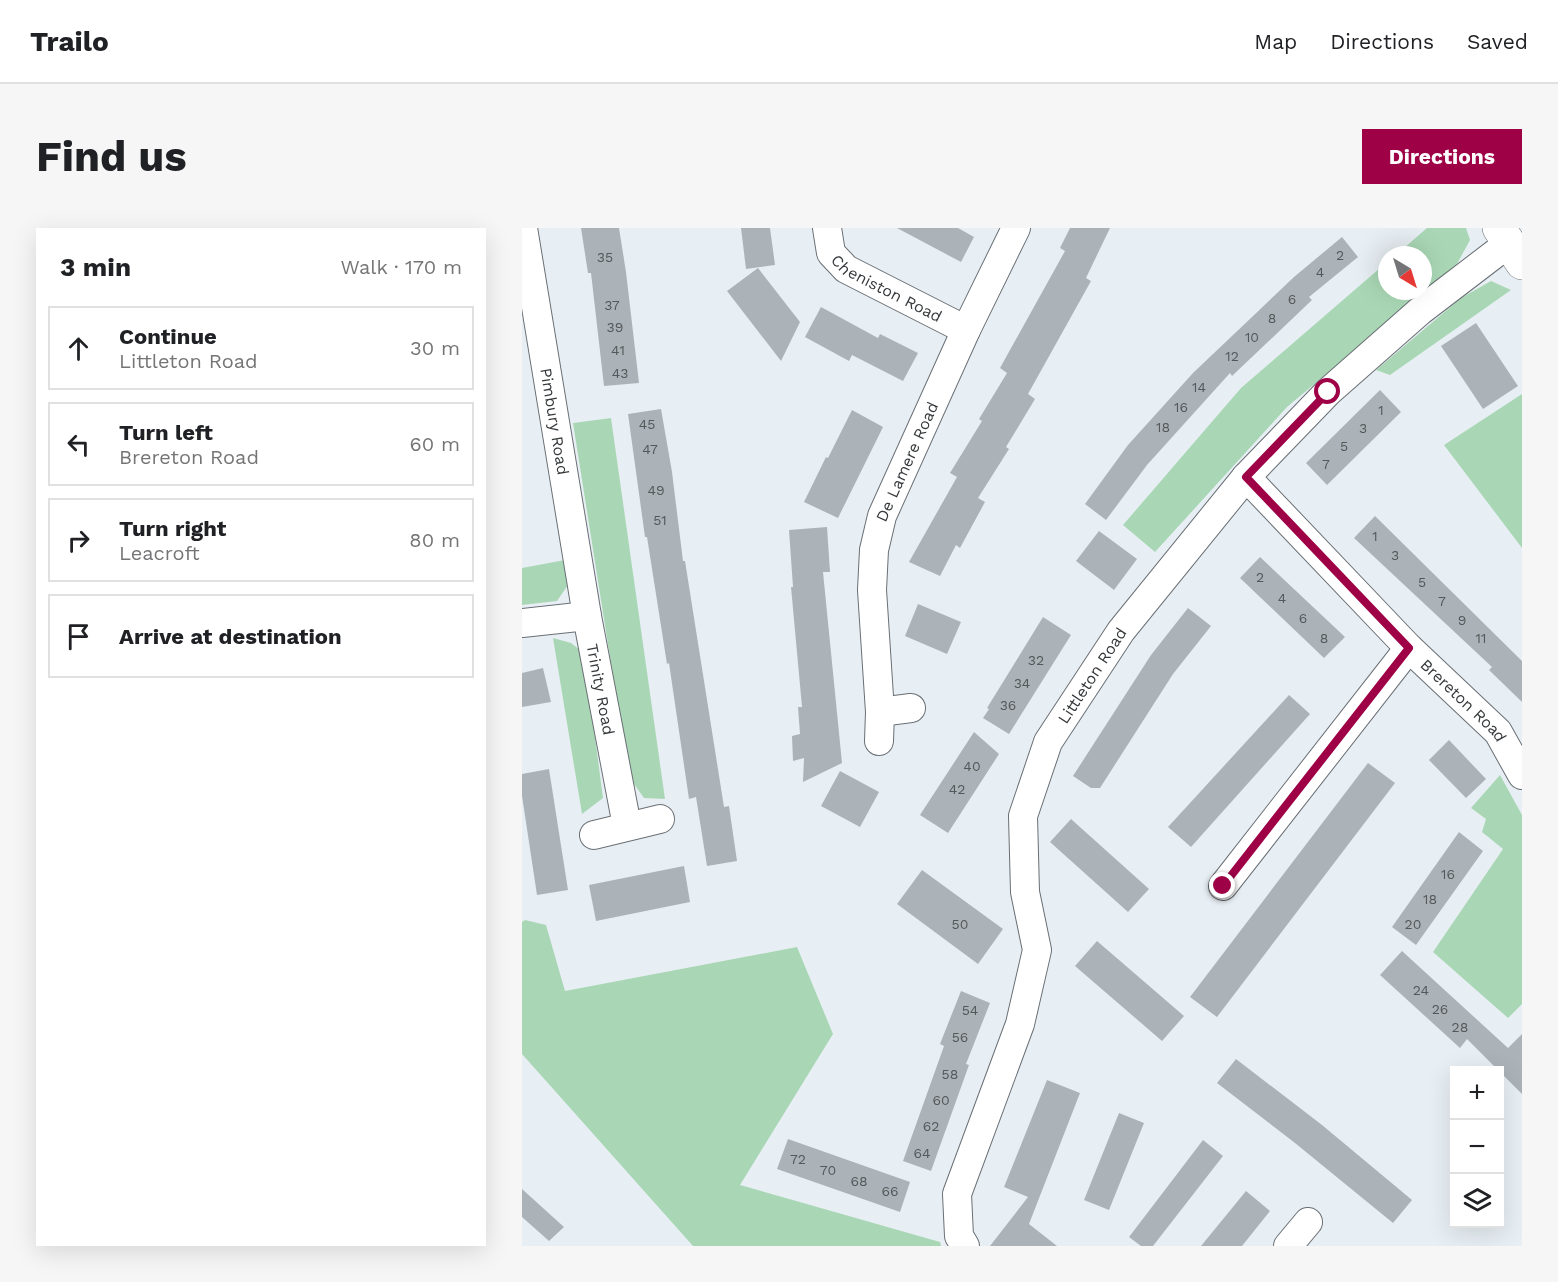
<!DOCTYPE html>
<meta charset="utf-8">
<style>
:root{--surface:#fff;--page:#f6f6f6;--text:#202124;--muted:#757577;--line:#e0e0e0;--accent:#9e0146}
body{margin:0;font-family:"Work Sans",sans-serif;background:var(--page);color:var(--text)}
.controls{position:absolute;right:18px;bottom:18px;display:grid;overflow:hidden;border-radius:0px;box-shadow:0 6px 24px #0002}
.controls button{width:54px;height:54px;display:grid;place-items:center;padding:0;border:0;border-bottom:2px solid var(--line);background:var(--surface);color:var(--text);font:30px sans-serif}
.compass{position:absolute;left:856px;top:18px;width:54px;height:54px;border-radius:50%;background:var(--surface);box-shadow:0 6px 24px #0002;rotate:142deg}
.stop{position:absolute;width:18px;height:18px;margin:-14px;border:4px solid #9e0146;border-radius:50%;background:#fff}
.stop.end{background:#9e0146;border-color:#fff;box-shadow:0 2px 6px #0008}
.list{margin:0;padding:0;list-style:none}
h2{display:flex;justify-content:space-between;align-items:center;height:78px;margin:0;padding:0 24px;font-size:26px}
h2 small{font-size:20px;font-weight:400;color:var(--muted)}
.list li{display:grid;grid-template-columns:39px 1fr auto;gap:18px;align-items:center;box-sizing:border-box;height:84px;margin:0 12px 12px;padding:0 12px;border:2px solid var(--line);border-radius:0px}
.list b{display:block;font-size:22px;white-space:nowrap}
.list p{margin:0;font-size:20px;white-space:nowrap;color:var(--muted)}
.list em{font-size:20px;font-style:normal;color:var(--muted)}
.icon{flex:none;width:33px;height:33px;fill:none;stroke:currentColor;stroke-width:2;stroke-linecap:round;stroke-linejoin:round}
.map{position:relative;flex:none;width:1000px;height:1018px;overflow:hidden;border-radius:0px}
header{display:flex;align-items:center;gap:36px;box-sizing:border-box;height:84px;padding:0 30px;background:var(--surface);border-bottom:2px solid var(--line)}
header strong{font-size:28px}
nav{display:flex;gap:33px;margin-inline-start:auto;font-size:21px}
.intro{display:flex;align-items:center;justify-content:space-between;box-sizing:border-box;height:144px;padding:0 36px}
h1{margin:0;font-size:42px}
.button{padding:15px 27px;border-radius:0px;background:var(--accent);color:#fff;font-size:21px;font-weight:700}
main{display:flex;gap:36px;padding:0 36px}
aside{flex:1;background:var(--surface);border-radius:0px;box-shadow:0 6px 24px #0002}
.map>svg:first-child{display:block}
.green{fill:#a9d7b5}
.building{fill:#acb3b8}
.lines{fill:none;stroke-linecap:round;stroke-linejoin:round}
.minor-casing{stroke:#696f74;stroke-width:30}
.major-casing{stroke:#696f74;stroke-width:34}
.minor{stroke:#fff;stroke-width:28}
.major{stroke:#fff;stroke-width:33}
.route{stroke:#9e0146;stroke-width:8}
.labels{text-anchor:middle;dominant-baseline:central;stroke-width:4.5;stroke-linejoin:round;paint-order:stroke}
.number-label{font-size:14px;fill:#54585a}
.street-label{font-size:16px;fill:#36393b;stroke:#fff}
</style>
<header>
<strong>Trailo</strong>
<nav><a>Map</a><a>Directions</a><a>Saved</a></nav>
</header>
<div class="intro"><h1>Find us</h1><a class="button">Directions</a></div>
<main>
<aside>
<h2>3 min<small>Walk · 170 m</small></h2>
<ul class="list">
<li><svg class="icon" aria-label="ahead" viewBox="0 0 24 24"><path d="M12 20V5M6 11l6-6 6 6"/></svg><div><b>Continue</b><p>Littleton Road</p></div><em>30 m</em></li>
<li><svg class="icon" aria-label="left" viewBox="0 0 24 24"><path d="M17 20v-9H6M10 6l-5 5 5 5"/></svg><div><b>Turn left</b><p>Brereton Road</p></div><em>60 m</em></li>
<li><svg class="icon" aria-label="right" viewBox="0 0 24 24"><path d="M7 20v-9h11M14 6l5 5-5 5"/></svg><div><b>Turn right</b><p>Leacroft</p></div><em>80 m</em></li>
<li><svg class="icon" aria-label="arrive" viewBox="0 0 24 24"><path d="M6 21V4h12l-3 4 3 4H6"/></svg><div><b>Arrive at destination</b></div></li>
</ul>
</aside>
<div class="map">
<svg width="1000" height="1018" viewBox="0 0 1000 1018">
<rect width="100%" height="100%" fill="#e8eff4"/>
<path class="green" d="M 905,0 L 944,0 L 948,12 L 935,36 L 765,179 L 633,324 L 601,297 L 719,160 L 865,34 L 865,63 L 901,63 L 901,27 L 874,27 Z
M 969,53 L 989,62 L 868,147 L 854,142 L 939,70 Z
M 1000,166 L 1000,320 L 922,217 Z
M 89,190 L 143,571 L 122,570 L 107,549 L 51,195 Z
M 43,332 L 46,357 L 35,373 L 0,377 L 0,340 Z
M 31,410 L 49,415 L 62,425 L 81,570 L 60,586 Z
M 978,547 L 1000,587 L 1000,776 L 986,790 L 911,724 L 981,621 L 960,604 L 964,591 L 949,580 Z
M 3,692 L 24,697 L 43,763 L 275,719 L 311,806 L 218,957 L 418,1014 L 419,1018 L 171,1018 L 0,826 L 0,694 Z"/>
<path class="building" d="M 59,0 L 97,0 L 104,44 L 117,155 L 82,158 L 69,45 L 66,45 Z
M 219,0 L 248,0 L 253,37 L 224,41 Z
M 375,0 L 436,0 L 452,9 L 439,34 Z
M 548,0 L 588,0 L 564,50 L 569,53 L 506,166 L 513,171 L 484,219 L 487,221 L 456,270 L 463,274 L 438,320 L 434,317 L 418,348 L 387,334 L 435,249 L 428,245 L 460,193 L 457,191 L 485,145 L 478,140 L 543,23 L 538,20 Z
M 820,9 L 836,29 L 787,69 L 790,72 L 710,148 L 708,145 L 625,237 L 584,292 L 563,276 L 606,217 L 671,145 L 772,49 Z
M 236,40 L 278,94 L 259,133 L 205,63 Z
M 299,79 L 356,110 L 358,106 L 396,125 L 381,153 L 330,127 L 327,133 L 283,109 Z
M 954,95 L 996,158 L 961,181 L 919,118 Z
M 858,162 L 879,184 L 805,257 L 784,235 Z
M 139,181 L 150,244 L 161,333 L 163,333 L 202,579 L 207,578 L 215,633 L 185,638 L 174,569 L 167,571 L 147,435 L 145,436 L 125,309 L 123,309 L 106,186 Z
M 330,182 L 361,199 L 316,290 L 282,274 L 304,229 L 306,230 Z
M 853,288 L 1000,433 L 1000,474 L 967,442 L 970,439 L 832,310 Z
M 305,299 L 308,344 L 301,344 L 320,535 L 281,554 L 282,530 L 271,533 L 270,508 L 278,506 L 276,479 L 280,479 L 269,359 L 271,359 L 267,302 Z
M 577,303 L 615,331 L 592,362 L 554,333 Z
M 738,329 L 823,409 L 802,430 L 718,350 Z
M 396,376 L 439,394 L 425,426 L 383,408 Z
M 666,380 L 689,398 L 651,446 L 578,560 L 569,560 L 551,548 L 629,427 Z
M 521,389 L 549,407 L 487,506 L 461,490 L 467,481 L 465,480 Z
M 21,440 L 29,474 L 0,479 L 0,445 Z
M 767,467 L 788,486 L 669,619 L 646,599 Z
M 452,504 L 477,526 L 426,605 L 398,587 Z
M 927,512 L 964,551 L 944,570 L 907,532 Z
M 846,535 L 873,555 L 695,789 L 668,769 Z
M 27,541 L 46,662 L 15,667 L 0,568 L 0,546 Z
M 318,543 L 357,564 L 338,599 L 299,578 Z
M 549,591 L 627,661 L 606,684 L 528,614 Z
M 937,604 L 961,623 L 894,717 L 870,699 Z
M 162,638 L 168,674 L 74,693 L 67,657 Z
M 400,642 L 481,701 L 456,736 L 375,676 Z
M 575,713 L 662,788 L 640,813 L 553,738 Z
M 880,723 L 986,820 L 1000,806 L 1000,866 L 945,811 L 938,820 L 858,747 Z
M 439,763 L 468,775 L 444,836 L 447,837 L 409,943 L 381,933 L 422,818 L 418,816 Z
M 714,831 L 800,897 L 890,972 L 871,995 L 773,915 L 695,855 Z
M 525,852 L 558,865 L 507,996 L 535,1018 L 468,1018 L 506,969 L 482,959 Z
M 597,885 L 622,895 L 587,982 L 562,972 Z
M 266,911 L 388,954 L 378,984 L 255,941 Z
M 681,912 L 701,928 L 631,1018 L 619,1018 L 607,1009 Z
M 0,961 L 42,999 L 27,1013 L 0,989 Z
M 724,963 L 748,983 L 720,1018 L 679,1018 Z"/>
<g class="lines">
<defs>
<g id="minor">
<path id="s1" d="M 1,0 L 65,388"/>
<path id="s2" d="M 305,0 L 309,25 L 324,41 L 444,102"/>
<path id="s3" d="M 724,249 L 887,420 L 976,504 L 1000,547"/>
<path id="s4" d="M 0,395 L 65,388 L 105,598"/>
<path d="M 358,484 L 389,480"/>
<path id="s5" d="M 357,513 L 358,484 L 350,362 L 352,322 L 360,288 L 444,102 L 494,0"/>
<path d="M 72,607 L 138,591"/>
<path d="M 701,658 L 887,420"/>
<path id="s6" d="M 443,1018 L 437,1008 L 435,966 L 498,796 L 515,722 L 503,664 L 501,588 L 526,514 L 599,403 L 724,249 L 806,164 L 898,83 L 987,15"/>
<path d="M 766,1018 L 786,994"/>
</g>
<path id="major" d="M 977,0 L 1000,35"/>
</defs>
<use href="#minor" class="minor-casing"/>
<use href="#major" class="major-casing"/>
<use href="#minor" class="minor"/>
<use href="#major" class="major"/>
</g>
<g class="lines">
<path class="route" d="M 701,658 L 887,420 L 724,249 L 806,164"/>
</g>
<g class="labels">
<g class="number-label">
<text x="818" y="27">2</text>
<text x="83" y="29">35</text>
<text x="798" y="44">4</text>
<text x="770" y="71">6</text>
<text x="90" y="77">37</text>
<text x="750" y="90">8</text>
<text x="93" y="99">39</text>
<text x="730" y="109">10</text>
<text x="96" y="122">41</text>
<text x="710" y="128">12</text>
<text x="98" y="145">43</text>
<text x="677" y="159">14</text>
<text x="659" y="179">16</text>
<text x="859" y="182">1</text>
<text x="125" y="196">45</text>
<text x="641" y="199">18</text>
<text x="841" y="200">3</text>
<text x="822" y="218">5</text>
<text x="128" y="221">47</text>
<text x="804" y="236">7</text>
<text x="134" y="262">49</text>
<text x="138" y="292">51</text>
<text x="853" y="308">1</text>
<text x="873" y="327">3</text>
<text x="738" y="349">2</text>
<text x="900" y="354">5</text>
<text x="760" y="370">4</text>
<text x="920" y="373">7</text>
<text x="781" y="390">6</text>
<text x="940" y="392">9</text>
<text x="802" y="410">8</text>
<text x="959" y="410">11</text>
<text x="514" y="432">32</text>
<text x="500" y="455">34</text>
<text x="486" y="477">36</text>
<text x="450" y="538">40</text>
<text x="435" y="561">42</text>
<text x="926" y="646">16</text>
<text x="908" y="671">18</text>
<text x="438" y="696">50</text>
<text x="891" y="696">20</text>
<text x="899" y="762">24</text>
<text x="918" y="781">26</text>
<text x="448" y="782">54</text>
<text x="938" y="799">28</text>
<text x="438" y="809">56</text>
<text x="428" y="846">58</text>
<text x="419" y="872">60</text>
<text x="409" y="898">62</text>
<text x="400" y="925">64</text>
<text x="276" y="931">72</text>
<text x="306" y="942">70</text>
<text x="337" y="953">68</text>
<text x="368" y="963">66</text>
</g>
<g class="street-label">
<text stroke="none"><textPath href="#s2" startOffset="92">Cheniston Road</textPath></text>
<text stroke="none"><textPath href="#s1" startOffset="196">Pimbury Road</textPath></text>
<text stroke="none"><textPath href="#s5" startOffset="286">De Lamere Road</textPath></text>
<text stroke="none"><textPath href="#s6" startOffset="604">Littleton Road</textPath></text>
<text stroke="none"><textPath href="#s4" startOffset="140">Trinity Road</textPath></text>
<text stroke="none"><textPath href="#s3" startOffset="312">Brereton Road</textPath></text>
</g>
</g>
</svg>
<div class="controls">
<button>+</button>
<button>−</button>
<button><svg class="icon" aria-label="layers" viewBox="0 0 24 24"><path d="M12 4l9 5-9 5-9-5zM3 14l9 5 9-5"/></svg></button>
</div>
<svg class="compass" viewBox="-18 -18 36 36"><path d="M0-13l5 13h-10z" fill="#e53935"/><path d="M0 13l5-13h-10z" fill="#757577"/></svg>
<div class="stop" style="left:806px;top:164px"></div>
<div class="stop end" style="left:701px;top:658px"></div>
</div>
</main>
